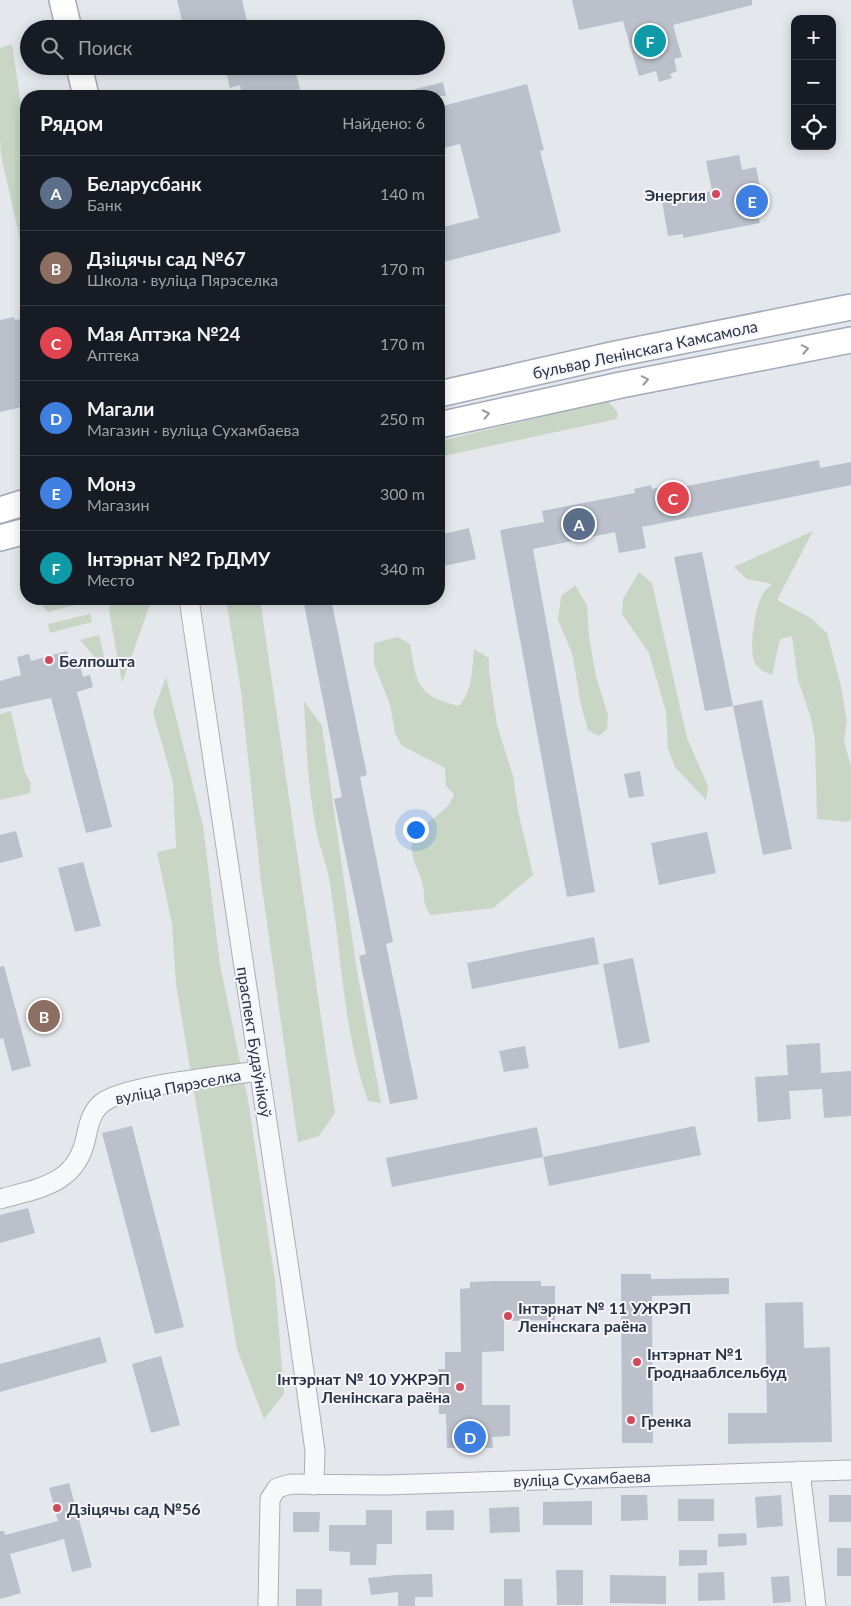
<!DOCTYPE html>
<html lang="ru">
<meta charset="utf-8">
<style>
:root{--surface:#171b24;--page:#242831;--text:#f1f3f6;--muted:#9ea1a6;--line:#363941;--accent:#d1495b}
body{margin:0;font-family:Lato,sans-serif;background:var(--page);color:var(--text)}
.controls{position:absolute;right:15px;top:15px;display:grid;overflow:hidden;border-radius:10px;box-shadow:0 2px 12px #0003}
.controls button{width:45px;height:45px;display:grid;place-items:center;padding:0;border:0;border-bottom:1px solid var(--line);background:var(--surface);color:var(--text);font:25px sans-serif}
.you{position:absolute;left:415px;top:829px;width:18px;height:18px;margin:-12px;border:4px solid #fff;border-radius:50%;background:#1a73e8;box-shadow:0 0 0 8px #1a73e833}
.badge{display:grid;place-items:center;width:32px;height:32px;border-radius:50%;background:var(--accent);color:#fff;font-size:16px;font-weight:700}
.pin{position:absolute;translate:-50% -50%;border:2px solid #fff;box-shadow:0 1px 5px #0006}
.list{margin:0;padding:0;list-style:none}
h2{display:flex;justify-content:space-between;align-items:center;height:65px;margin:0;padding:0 20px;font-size:21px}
h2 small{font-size:16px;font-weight:400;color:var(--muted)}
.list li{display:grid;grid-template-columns:32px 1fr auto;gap:15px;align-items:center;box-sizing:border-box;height:75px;padding:0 20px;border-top:1px solid var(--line)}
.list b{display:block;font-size:19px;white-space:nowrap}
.list p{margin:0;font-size:16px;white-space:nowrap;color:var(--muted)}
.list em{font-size:16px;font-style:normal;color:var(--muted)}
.icon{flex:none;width:28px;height:28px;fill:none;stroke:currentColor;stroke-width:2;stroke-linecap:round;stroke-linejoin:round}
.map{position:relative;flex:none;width:851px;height:1606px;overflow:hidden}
.search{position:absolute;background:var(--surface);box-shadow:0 2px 12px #0003;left:20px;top:20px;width:425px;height:55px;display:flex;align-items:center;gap:12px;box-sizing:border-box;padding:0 18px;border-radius:28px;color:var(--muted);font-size:19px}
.panel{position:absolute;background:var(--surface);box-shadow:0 2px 12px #0003;left:20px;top:90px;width:425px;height:515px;border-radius:20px}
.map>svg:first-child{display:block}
.green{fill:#c9d6c5}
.building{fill:#bbc0ca}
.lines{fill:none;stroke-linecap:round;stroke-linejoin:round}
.minor-casing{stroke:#a9aeb7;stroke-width:21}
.major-casing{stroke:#a3abb8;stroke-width:28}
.minor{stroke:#f7f8fa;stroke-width:19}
.major{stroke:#fff;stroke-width:25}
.oneway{stroke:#959aa2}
.poi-dot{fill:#d1495b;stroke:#f4f6f9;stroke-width:2}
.labels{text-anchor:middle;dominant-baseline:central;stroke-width:4;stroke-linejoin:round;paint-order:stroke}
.poi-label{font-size:16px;font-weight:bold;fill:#2b3445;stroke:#f4f6f9;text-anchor:start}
.street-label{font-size:16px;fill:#2b3445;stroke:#f4f6f9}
</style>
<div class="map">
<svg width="851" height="1606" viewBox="0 0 851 1606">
<rect width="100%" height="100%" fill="#e4e7ec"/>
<path class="green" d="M 12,44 L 26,140 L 26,266 L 1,155 L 0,140 L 0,48 Z
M 608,401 L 618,413 L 617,419 L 439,457 L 439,443 L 444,440 Z
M 813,531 L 777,600 L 811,618 L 827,633 L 841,686 L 847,721 L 844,741 L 851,767 L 851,819 L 848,822 L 817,819 L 815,740 L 811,718 L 798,680 L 792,636 L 780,639 L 772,675 C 765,672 757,669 754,661 C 749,646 755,605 764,592 C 766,589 770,586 772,584 L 747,579 L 734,567 Z
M 639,572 L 652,583 L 687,738 L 708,786 L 706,800 L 675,767 L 668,749 L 666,712 L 649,653 L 622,614 L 623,599 Z
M 575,585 L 587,605 L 589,637 L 596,677 L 608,715 L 607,729 L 599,736 L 588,730 L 581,705 L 572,653 L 558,620 L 561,596 Z
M 47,599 L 97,599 L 48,612 L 43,607 Z
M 113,599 L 152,599 L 122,683 L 109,610 Z
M 226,599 L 260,599 L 335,1113 L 319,1136 L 298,1142 L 261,881 L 241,691 Z
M 90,614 L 92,622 L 50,633 L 48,624 Z
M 99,635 L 106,666 L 103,667 L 80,640 Z
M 398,637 L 410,644 C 417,684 417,696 459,706 C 473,690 472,669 474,649 L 489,658 L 489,672 L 497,725 L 513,776 L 518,811 L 533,875 L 493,908 L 431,915 C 421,903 426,896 422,882 C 419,870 410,858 412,844 C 416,822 448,816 454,794 L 446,786 L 445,768 L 401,745 L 395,733 L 390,704 L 374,664 L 374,643 Z
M 166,677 L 203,826 L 220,965 L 248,1100 L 275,1281 L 284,1394 L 264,1419 L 237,1349 L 176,984 L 172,924 L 157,852 L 176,848 L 173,782 L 153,712 Z
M 304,701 L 322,726 L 356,965 L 381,1103 L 368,1101 C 342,1028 342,949 328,873 C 325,858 318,844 316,829 C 308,787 306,744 304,701 Z
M 11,711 L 25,773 L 31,783 L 30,793 L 0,800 L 0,714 Z"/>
<path class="building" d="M 177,0 L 242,0 L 249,29 L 184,29 Z
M 572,0 L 752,0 L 752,5 L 673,25 L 682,57 L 674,59 L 677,71 L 670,74 L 672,78 L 659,82 L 656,71 L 639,76 L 623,21 L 579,30 Z
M 225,66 L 294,66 L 300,89 L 268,96 L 242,96 L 240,85 L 230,88 Z
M 443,82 L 446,96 L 405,96 L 404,92 Z
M 527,84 L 544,150 L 540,151 L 561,232 L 439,263 L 439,228 L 479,218 L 460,144 L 439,149 L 439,107 Z
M 739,155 L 742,170 L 756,167 L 765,212 L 758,213 L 760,223 L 683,238 L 683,234 L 668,236 L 662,201 L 712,191 L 706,161 Z
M 14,317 L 15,320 L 20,319 L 26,344 L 26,406 L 0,412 L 0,320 Z
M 819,460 L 820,468 L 851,462 L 851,485 L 642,527 L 646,548 L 619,553 L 615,532 L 533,549 L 595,892 L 567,897 L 500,530 L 544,522 L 542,511 L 635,493 L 634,489 L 651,485 L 652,489 L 661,487 L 662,491 Z
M 469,528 L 476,559 L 439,567 L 439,535 Z
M 702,552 L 733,706 L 705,711 L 674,557 Z
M 303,599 L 331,599 L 367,775 L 360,777 L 393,942 L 386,944 L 418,1099 L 390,1104 L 359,956 L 366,954 L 334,799 L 342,797 Z
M 67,651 L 71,667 L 80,665 L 83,677 L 90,675 L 93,687 L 77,692 L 112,827 L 86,833 L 51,698 L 0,709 L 0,681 L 21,675 L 17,657 L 29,654 L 31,661 Z
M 762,700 L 792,849 L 763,855 L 733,706 Z
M 640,771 L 644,796 L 629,798 L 624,774 Z
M 16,831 L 23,857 L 0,863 L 0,835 Z
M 707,832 L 716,873 L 659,885 L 651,843 Z
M 83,862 L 101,926 L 75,932 L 58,868 Z
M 594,937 L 599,964 L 472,989 L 467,963 Z
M 633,958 L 650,1042 L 619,1049 L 603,964 Z
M 4,966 L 31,1066 L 12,1071 L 3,1038 L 0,1039 L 0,967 Z
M 820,1043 L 821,1073 L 851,1071 L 851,1116 L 824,1118 L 822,1089 L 789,1091 L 791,1119 L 758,1122 L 755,1077 L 788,1075 L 786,1045 Z
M 525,1046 L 529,1068 L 504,1072 L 499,1051 Z
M 132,1126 L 184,1327 L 155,1334 L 102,1133 Z
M 695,1126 L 701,1155 L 549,1186 L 543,1157 Z
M 537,1127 L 543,1157 L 392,1187 L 386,1158 Z
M 28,1208 L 35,1233 L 0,1243 L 0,1215 Z
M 621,1274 L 651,1274 L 651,1279 L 729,1278 L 729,1294 L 652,1296 L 653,1443 L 622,1443 Z
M 493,1281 L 541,1281 L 541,1286 L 555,1286 L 555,1320 L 504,1321 L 504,1351 L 482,1352 L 482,1405 L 510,1405 L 510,1436 L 492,1437 L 493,1448 L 447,1448 L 446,1414 L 439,1414 L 438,1369 L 445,1369 L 445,1352 L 461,1352 L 460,1289 L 470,1288 L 470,1282 Z
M 803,1302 L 804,1348 L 830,1347 L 832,1442 L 728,1444 L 728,1413 L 767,1413 L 765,1303 Z
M 100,1337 L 107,1362 L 0,1392 L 0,1364 Z
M 161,1356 L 180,1425 L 151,1433 L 132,1364 Z
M 69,1483 L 92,1567 L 72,1572 L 64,1539 L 10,1554 L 21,1593 L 0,1599 L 0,1531 L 4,1531 L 5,1535 L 58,1521 L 49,1488 Z
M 621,1495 L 647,1495 L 648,1520 L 621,1521 Z
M 781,1495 L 783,1526 L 757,1528 L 755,1497 Z
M 829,1495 L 851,1495 L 851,1522 L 829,1522 Z
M 678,1499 L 714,1499 L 714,1521 L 678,1521 Z
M 592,1501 L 592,1525 L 543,1525 L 543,1502 Z
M 519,1507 L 520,1532 L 490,1533 L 489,1508 Z
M 366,1510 L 392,1510 L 392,1544 L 377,1544 L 376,1565 L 350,1565 L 350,1552 L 329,1551 L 329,1525 L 366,1525 Z
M 454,1510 L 454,1530 L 426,1530 L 426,1511 Z
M 293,1512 L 320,1512 L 319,1532 L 293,1532 Z
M 746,1533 L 747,1545 L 718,1547 L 718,1534 Z
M 837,1548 L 851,1548 L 851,1576 L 837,1576 Z
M 679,1550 L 707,1550 L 707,1565 L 679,1566 Z
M 556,1570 L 583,1570 L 583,1605 L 557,1605 Z
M 724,1572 L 725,1600 L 698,1601 L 698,1573 Z
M 432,1574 L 433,1597 L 415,1597 L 415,1606 L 398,1606 L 398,1592 L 371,1595 L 368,1578 L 396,1575 Z
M 610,1575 L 666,1576 L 666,1604 L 610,1603 Z
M 789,1576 L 791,1602 L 773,1603 L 771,1577 Z
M 504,1579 L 522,1579 L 523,1606 L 504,1606 Z
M 296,1589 L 322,1589 L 322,1606 L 296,1606 Z"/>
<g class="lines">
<defs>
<path id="minor" d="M 189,599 L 299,1336 L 315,1451 L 314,1485
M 0,1199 C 40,1188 77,1184 86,1137 C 89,1124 91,1112 102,1103 C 125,1085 225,1076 259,1071
M 800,1471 L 816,1606
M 268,1606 L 270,1499 L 277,1488 L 291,1484 L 385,1485 L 851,1470"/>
<path id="major" d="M 62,0 L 69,29
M 79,66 L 86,96
M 439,394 L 616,354 L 851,307
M 439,425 L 621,385 L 851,340
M 0,510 L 26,502
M 0,538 L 26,531"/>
</defs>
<use href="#minor" class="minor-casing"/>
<use href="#major" class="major-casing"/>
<use href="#minor" class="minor"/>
<use href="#major" class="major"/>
</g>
<defs><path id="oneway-chevron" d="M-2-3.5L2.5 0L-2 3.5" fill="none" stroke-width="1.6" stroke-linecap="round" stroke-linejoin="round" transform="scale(1.25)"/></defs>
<g class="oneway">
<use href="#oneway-chevron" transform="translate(805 349) rotate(-11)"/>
<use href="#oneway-chevron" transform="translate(645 380) rotate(-11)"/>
<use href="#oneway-chevron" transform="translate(486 414) rotate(-12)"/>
</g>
<g class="poi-dot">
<circle cx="716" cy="194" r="5"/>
<circle cx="49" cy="660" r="5"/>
<circle cx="508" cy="1316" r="5"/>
<circle cx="637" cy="1362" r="5"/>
<circle cx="460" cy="1387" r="5"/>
<circle cx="631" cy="1420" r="5"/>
<circle cx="57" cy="1508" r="5"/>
</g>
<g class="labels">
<g class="poi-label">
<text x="706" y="194" text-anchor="end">Энергия</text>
<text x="59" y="660">Белпошта</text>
<text x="518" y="1307">Інтэрнат № 11 УЖРЭП<tspan x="518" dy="18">Ленінскага раёна</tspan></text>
<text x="647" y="1353">Інтэрнат №1<tspan x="647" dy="18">Гроднааблсельбуд</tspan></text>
<text x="450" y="1378" text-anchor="end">Інтэрнат № 10 УЖРЭП<tspan x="450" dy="18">Ленінскага раёна</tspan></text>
<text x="641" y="1420">Гренка</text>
<text x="67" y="1508">Дзіцячы сад №56</text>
</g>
<g class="street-label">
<text transform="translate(645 349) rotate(-12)">бульвар Ленінскага Камсамола</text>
<text transform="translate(255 1042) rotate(81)">праспект Будаўнікоў</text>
<text transform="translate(178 1086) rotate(-11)">вуліца Пярэселка</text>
<text transform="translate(582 1478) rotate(-2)">вуліца Сухамбаева</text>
</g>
</g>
</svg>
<div class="controls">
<button>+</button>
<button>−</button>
<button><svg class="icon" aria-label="locate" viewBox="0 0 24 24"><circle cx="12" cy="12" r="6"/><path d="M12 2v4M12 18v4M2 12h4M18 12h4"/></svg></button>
</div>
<div class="you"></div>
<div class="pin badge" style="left:579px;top:524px;background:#5c6f8a">A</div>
<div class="pin badge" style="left:44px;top:1016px;background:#8d6e63">B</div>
<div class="pin badge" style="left:673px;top:498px;background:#e0444e">C</div>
<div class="pin badge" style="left:470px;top:1437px;background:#3f7fe0">D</div>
<div class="pin badge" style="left:752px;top:201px;background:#3f7fe0">E</div>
<div class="pin badge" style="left:650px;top:41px;background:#0f9aa8">F</div>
<div class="search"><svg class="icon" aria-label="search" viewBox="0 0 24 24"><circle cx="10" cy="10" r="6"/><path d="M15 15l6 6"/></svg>Поиск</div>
<section class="panel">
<h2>Рядом<small>Найдено: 6</small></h2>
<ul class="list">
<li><span class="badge" style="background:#5c6f8a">A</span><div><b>Беларусбанк</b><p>Банк</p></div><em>140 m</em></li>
<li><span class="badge" style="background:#8d6e63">B</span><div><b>Дзіцячы сад №67</b><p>Школа · вуліца Пярэселка</p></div><em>170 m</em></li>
<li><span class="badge" style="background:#e0444e">C</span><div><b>Мая Аптэка №24</b><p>Аптека</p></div><em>170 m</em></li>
<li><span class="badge" style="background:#3f7fe0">D</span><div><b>Магали</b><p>Магазин · вуліца Сухамбаева</p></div><em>250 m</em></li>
<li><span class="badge" style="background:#3f7fe0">E</span><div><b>Монэ</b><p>Магазин</p></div><em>300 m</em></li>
<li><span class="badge" style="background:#0f9aa8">F</span><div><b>Інтэрнат №2 ГрДМУ</b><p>Место</p></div><em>340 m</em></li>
</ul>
</section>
</div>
